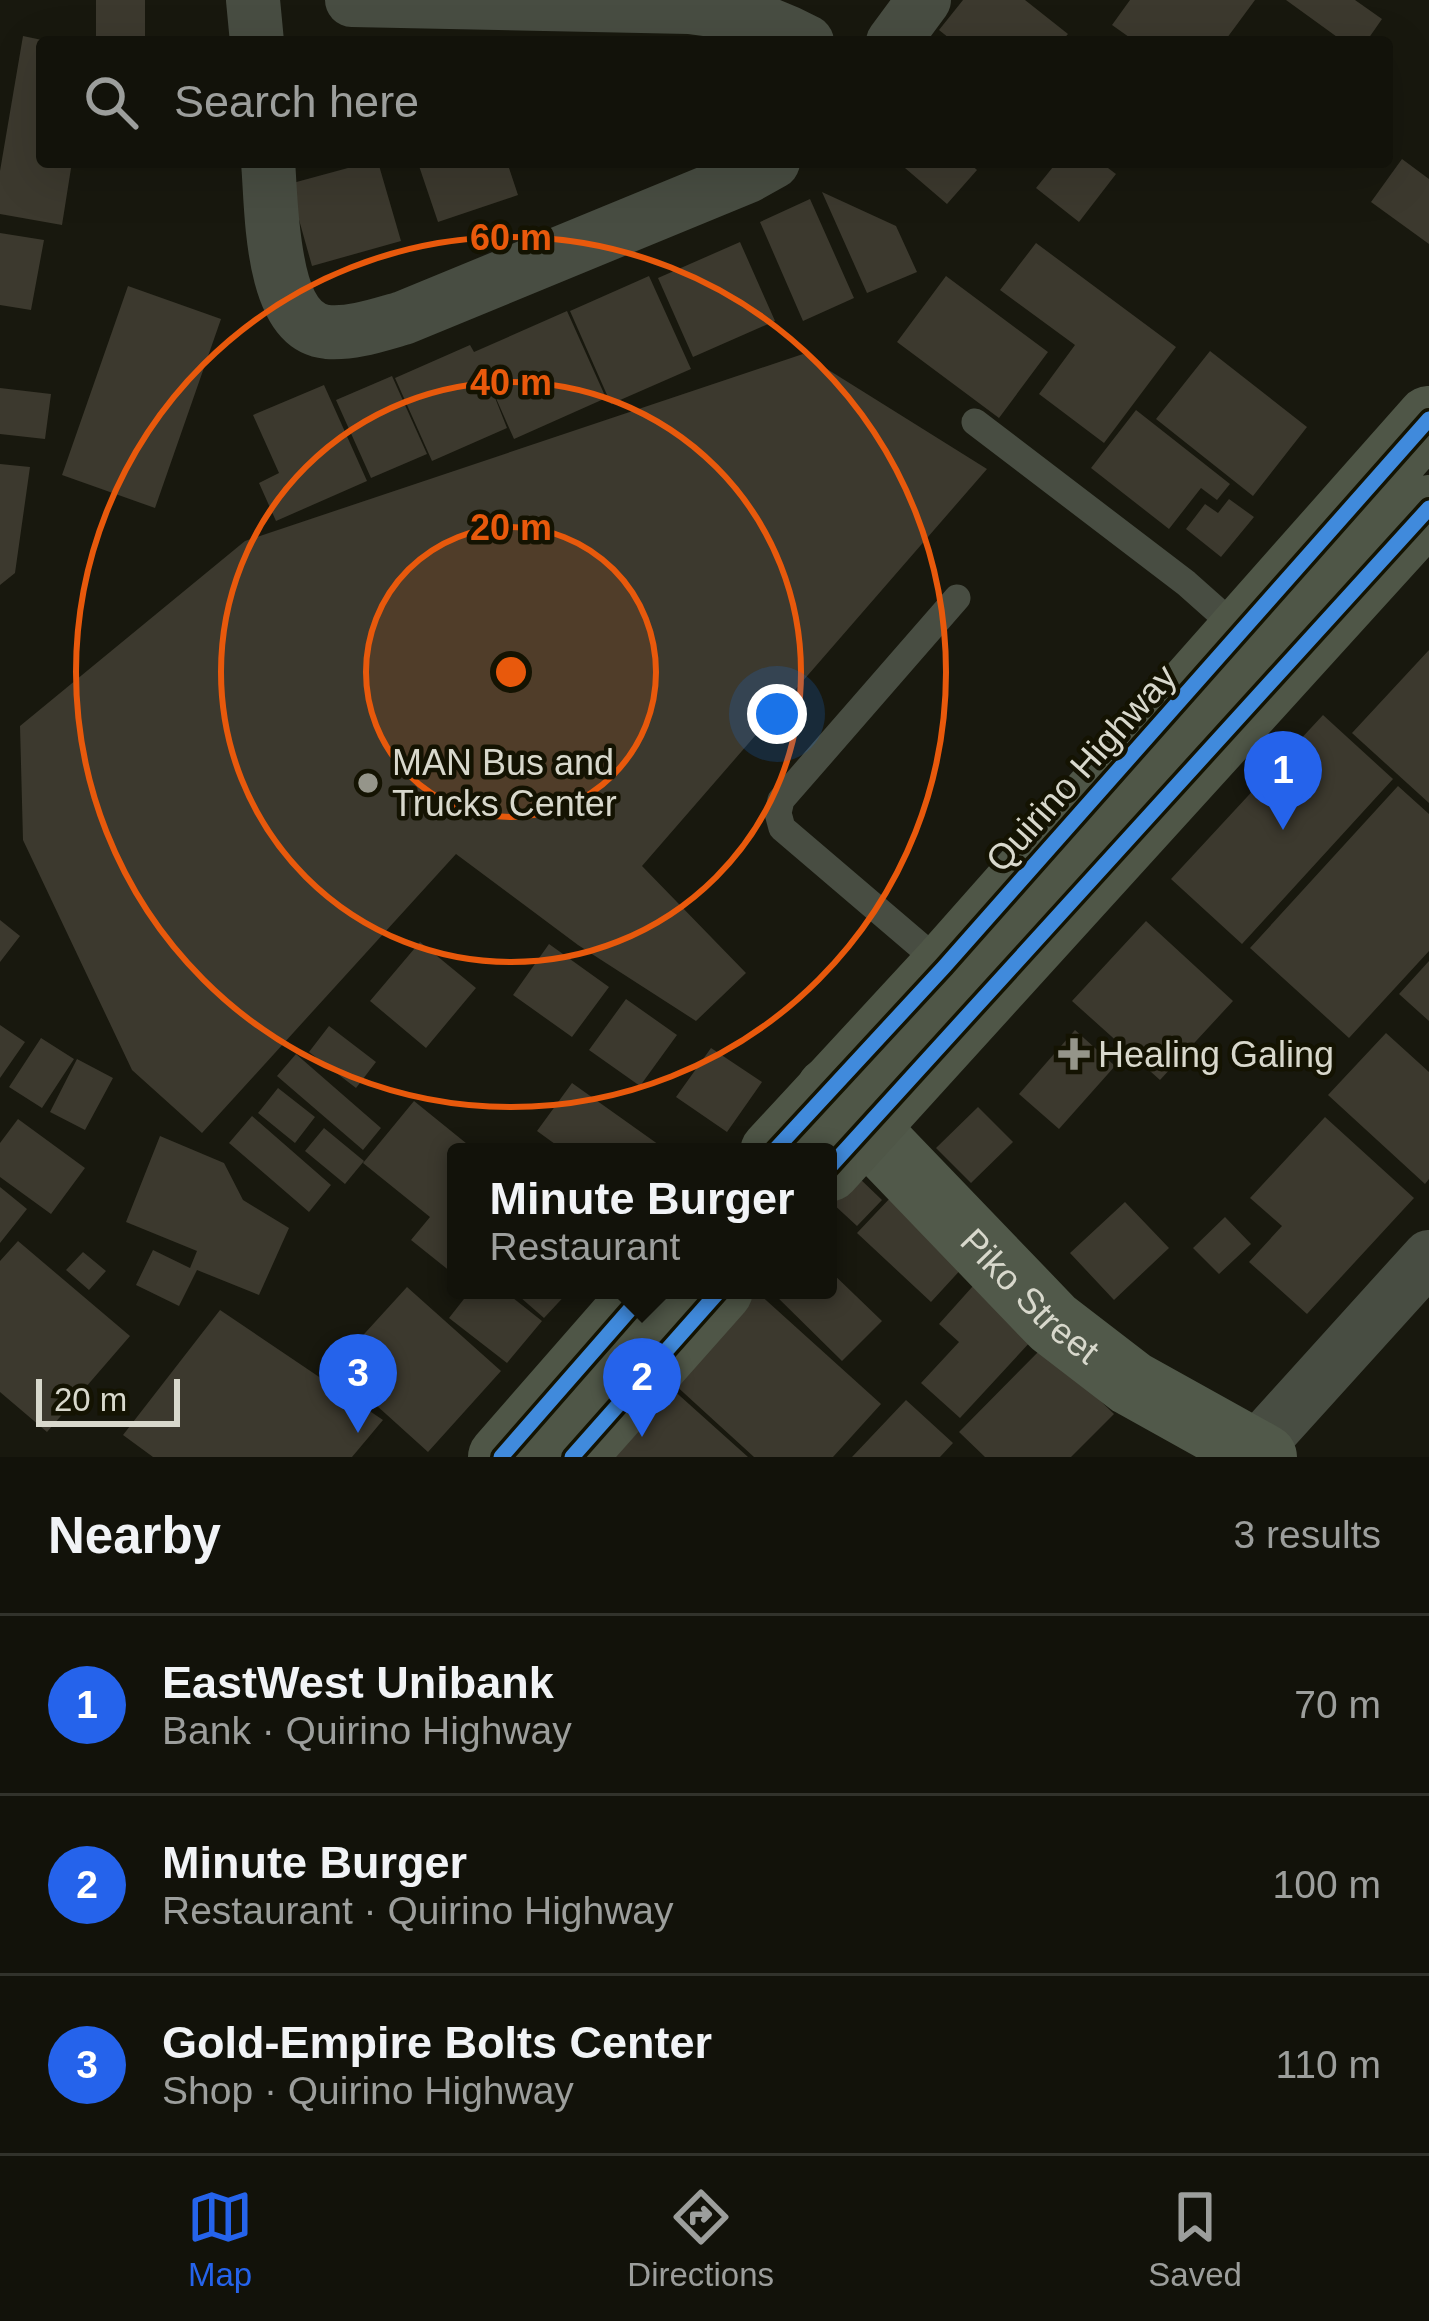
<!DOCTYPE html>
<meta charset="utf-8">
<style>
:root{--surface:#12120a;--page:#1b1b13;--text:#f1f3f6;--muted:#9c9e9c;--line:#31322b;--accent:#2563eb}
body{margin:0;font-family:Helvetica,sans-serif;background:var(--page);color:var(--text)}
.scale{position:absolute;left:36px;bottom:30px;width:144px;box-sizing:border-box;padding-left:12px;border:6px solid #d8d8cc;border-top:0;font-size:33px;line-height:42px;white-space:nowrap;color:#d8d8cc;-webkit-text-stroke:9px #141302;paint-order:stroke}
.you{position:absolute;left:777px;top:714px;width:42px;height:42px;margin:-30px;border:9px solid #fff;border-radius:50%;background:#1a73e8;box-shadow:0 0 0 18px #1a73e833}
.badge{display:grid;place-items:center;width:78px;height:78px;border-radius:50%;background:var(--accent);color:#fff;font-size:39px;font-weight:700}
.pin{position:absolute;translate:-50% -99px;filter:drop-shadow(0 3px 6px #0008)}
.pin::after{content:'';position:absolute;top:63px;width:42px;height:36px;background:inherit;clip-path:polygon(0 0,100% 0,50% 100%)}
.popup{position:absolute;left:447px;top:1143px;width:390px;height:156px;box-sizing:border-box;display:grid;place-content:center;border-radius:12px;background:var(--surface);filter:drop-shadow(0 3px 9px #0005);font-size:39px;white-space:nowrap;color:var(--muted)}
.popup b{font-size:45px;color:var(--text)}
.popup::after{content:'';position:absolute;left:50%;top:100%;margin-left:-24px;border:24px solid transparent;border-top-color:var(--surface)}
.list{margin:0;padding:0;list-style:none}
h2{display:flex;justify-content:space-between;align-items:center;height:156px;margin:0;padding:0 48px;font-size:51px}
h2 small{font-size:39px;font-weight:400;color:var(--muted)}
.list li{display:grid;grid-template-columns:78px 1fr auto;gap:36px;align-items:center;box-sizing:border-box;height:180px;padding:0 48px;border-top:3px solid var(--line)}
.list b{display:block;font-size:45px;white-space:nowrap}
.list p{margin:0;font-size:39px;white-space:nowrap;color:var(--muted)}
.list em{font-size:39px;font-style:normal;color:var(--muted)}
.icon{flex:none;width:66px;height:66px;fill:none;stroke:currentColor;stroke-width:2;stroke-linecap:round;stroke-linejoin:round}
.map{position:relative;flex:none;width:1429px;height:1457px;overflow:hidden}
.search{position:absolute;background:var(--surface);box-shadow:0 12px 48px #0002;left:36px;right:36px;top:36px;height:132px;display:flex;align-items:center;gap:30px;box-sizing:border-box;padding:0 42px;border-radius:12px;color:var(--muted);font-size:45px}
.sheet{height:696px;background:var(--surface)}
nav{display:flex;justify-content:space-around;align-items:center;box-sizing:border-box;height:168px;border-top:3px solid var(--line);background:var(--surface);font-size:33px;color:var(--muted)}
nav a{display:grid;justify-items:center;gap:6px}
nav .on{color:var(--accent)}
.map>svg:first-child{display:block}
.building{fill:#3c392e}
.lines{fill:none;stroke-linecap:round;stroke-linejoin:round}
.lane{stroke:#484d42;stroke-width:27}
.street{stroke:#484d42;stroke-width:54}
.secondary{stroke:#51594a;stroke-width:66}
.primary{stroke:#4f5647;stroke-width:66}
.cycleway-casing{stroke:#141302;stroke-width:22}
.cycleway{stroke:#408adc;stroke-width:15}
.ring{fill:none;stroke:#e8590c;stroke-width:6}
.poi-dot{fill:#95958a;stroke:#141302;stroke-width:4.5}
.labels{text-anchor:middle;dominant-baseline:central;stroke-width:9;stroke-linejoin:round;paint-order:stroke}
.poi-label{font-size:36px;fill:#d8d8cc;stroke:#141302;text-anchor:start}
.street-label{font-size:36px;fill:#d8d8cc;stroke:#141302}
.centre{fill:#e8590c;stroke:#141302;stroke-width:6}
.ring-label{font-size:36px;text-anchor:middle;font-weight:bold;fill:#e8590c;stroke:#141302;stroke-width:9;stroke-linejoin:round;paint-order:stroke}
</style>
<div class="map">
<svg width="1429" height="1457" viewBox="0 0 1429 1457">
<rect width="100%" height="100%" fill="#18180e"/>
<path class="building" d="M 96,0 L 145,0 L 145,42 L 96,42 Z
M 963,0 L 1025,0 L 1068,34 L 1061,42 L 954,42 L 939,30 Z
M 1130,0 L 1255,0 L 1224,42 L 1136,42 L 1112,25 Z
M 1286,0 L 1355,0 L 1382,19 L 1366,42 L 1344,42 Z
M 23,36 L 42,40 L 42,162 L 72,162 L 62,225 L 0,214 L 0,171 Z
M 1402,159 L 1429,179 L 1429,244 L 1371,202 Z
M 370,162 L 378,162 L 401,241 L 312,266 L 289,184 Z
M 429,162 L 507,162 L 518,195 L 438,222 L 419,166 Z
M 898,162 L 968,162 L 977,170 L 947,204 Z
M 1057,162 L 1100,162 L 1116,174 L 1079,222 L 1036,188 Z
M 822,192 L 896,226 L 917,272 L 867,293 Z
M 810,199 L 854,298 L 803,321 L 760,222 Z
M 0,233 L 44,240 L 31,310 L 0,305 Z
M 740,242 L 775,321 L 693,357 L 658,278 Z
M 1036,243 L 1176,347 L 1104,443 L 1039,394 L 1075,345 L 1000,290 Z
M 649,276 L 691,369 L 611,404 L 570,311 Z
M 946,276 L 1048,352 L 999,418 L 897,342 Z
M 128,286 L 221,319 L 155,508 L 62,475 Z
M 567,311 L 606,398 L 514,439 L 488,380 L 507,428 L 432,461 L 395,378 L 470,345 L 474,352 Z
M 1210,351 L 1307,427 L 1253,496 L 1156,419 Z
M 803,354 L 987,469 L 642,866 L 746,973 L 696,1021 L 578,945 L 456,854 L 202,1133 L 132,1070 L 23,840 L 20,726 L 245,541 Z
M 392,376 L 427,454 L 371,478 L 336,400 Z
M 324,385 L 367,481 L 276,521 L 259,483 L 279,473 L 253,415 Z
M 0,388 L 51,394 L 45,439 L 0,434 Z
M 1136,410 L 1230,484 L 1217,500 L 1201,488 L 1169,529 L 1091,468 Z
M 0,464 L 30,467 L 15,573 L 0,585 Z
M 1229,499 L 1254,517 L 1221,557 L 1186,529 L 1205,504 L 1218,513 Z
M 1429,650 L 1429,803 L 1352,733 Z
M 1323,715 L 1393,779 L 1242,944 L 1171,879 Z
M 1398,786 L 1429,814 L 1429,951 L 1349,1038 L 1250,948 Z
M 0,920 L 20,936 L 0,962 Z
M 1146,921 L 1233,1001 L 1160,1080 L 1072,1001 Z
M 420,942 L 476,988 L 426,1048 L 370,1001 Z
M 549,944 L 609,987 L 572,1037 L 513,995 Z
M 1429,961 L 1429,1021 L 1399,994 Z
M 626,999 L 677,1035 L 640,1086 L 589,1050 Z
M 0,1025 L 25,1042 L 0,1078 Z
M 329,1026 L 376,1062 L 356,1088 L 309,1052 Z
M 1075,1030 L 1115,1066 L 1059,1129 L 1019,1094 Z
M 1386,1033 L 1429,1072 L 1429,1179 L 1425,1184 L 1328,1095 Z
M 41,1038 L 74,1059 L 42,1108 L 9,1087 Z
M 711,1048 L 762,1082 L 727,1132 L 676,1097 Z
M 296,1054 L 381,1128 L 363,1150 L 277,1076 Z
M 77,1059 L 113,1078 L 85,1130 L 50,1112 Z
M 572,1083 L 669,1152 L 566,1152 L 537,1131 Z
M 278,1088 L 315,1117 L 295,1143 L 258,1113 Z
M 414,1101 L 477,1152 L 456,1152 L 456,1276 L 411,1240 L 430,1217 L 363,1163 Z
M 978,1107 L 1013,1142 L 971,1183 L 936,1148 Z
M 252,1116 L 331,1185 L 309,1212 L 229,1143 Z
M 1325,1117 L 1414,1198 L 1307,1314 L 1249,1262 L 1282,1226 L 1250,1198 Z
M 18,1119 L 85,1168 L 51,1214 L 0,1177 L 0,1143 Z
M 324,1128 L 364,1161 L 345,1184 L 305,1151 Z
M 160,1136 L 224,1163 L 243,1200 L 289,1228 L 259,1295 L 197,1270 L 179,1306 L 136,1285 L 153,1250 L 190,1268 L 197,1251 L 126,1222 Z
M 857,1176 L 882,1200 L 857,1226 L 831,1202 Z
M 0,1187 L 27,1209 L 0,1243 Z
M 892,1196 L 965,1265 L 931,1302 L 857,1233 Z
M 1125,1202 L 1169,1248 L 1114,1300 L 1070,1253 Z
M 1225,1217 L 1251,1244 L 1219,1274 L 1193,1248 Z
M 18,1241 L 130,1336 L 47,1432 L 0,1392 L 0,1261 Z
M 83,1252 L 106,1271 L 89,1290 L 66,1270 Z
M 828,1269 L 882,1321 L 842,1361 L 770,1290 L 828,1290 Z
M 973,1286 L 1032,1340 L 960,1418 L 921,1383 L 959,1342 L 939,1324 Z
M 407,1287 L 501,1371 L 428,1452 L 334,1367 Z
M 471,1290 L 503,1290 L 542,1321 L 507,1363 L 449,1318 Z
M 512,1290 L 570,1290 L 544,1318 Z
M 757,1292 L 881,1404 L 833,1457 L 754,1457 L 673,1383 Z
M 220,1310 L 383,1420 L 352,1457 L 153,1457 L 123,1435 Z
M 1044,1346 L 1114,1414 L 1071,1457 L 985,1457 L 959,1432 Z
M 670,1387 L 748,1457 L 606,1457 Z
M 906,1400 L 953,1443 L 940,1457 L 852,1457 Z"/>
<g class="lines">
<path class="lane" d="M 975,422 L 1186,583 L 1240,631
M 946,968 L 782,828 L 778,813 L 781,800 L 957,598"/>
<path class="street" d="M 253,0 L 257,42
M 352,0 L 689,7 C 732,12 769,21 807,42
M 893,42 L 924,0
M 268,162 C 272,205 269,326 327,332 C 353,334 378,325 403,318 L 748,176 L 773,162
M 1248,1457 L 1429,1257"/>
<path class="secondary" id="s1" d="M 829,1090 L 1053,1323 L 1131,1383 L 1264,1457"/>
<path class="primary" d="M 773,1152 L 944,967 L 1429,419
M 828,1169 L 1429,508
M 501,1457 L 647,1290
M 572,1457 L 720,1290"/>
<defs>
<path id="cycleway" d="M 773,1152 L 944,967 L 1429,419
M 828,1169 L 1429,508
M 501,1457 L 647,1290
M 572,1457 L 720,1290"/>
</defs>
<use href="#cycleway" class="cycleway-casing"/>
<use href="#cycleway" class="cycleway"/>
</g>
<circle cx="511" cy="672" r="145" fill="#e8590c" fill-opacity=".12"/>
<g class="ring">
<circle cx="511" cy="672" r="145"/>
<circle cx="511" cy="672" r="290"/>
<circle cx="511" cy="672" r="435"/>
</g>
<g class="poi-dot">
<circle cx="368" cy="783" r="12"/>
<path d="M1068 1036h12v12h12v12h-12v12h-12v-12h-12v-12h12z"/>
</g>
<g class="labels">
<g class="poi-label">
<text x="392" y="762">MAN Bus and<tspan x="392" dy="41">Trucks Center</tspan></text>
<text x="1098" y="1054">Healing Galing</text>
</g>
<g class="street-label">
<text transform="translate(1081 768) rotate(-48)">Quirino Highway</text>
<text stroke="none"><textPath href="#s1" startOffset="288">Piko Street</textPath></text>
</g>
</g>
<circle cx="511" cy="672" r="18" class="centre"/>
<g class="ring-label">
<text x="511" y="250">60 m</text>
<text x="511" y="395">40 m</text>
<text x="511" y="540">20 m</text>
</g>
</svg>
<div class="scale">20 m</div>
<div class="you"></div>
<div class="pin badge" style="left:1283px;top:830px">1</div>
<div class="pin badge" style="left:642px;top:1437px">2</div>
<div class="popup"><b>Minute Burger</b>Restaurant</div>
<div class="pin badge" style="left:358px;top:1433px">3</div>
<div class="search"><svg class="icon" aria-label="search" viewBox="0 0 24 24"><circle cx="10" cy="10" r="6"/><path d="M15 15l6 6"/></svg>Search here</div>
</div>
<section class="sheet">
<h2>Nearby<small>3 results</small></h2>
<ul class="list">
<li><span class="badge">1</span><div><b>EastWest Unibank</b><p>Bank · Quirino Highway</p></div><em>70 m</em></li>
<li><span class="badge">2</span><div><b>Minute Burger</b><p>Restaurant · Quirino Highway</p></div><em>100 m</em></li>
<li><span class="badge">3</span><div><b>Gold-Empire Bolts Center</b><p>Shop · Quirino Highway</p></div><em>110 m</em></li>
</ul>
</section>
<nav>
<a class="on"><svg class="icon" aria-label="map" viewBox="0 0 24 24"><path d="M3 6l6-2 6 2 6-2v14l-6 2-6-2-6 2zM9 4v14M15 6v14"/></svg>Map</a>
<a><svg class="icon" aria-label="directions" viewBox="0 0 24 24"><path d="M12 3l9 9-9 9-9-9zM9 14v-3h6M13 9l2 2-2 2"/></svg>Directions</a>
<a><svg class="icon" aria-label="saved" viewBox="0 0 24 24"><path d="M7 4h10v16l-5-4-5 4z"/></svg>Saved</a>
</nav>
